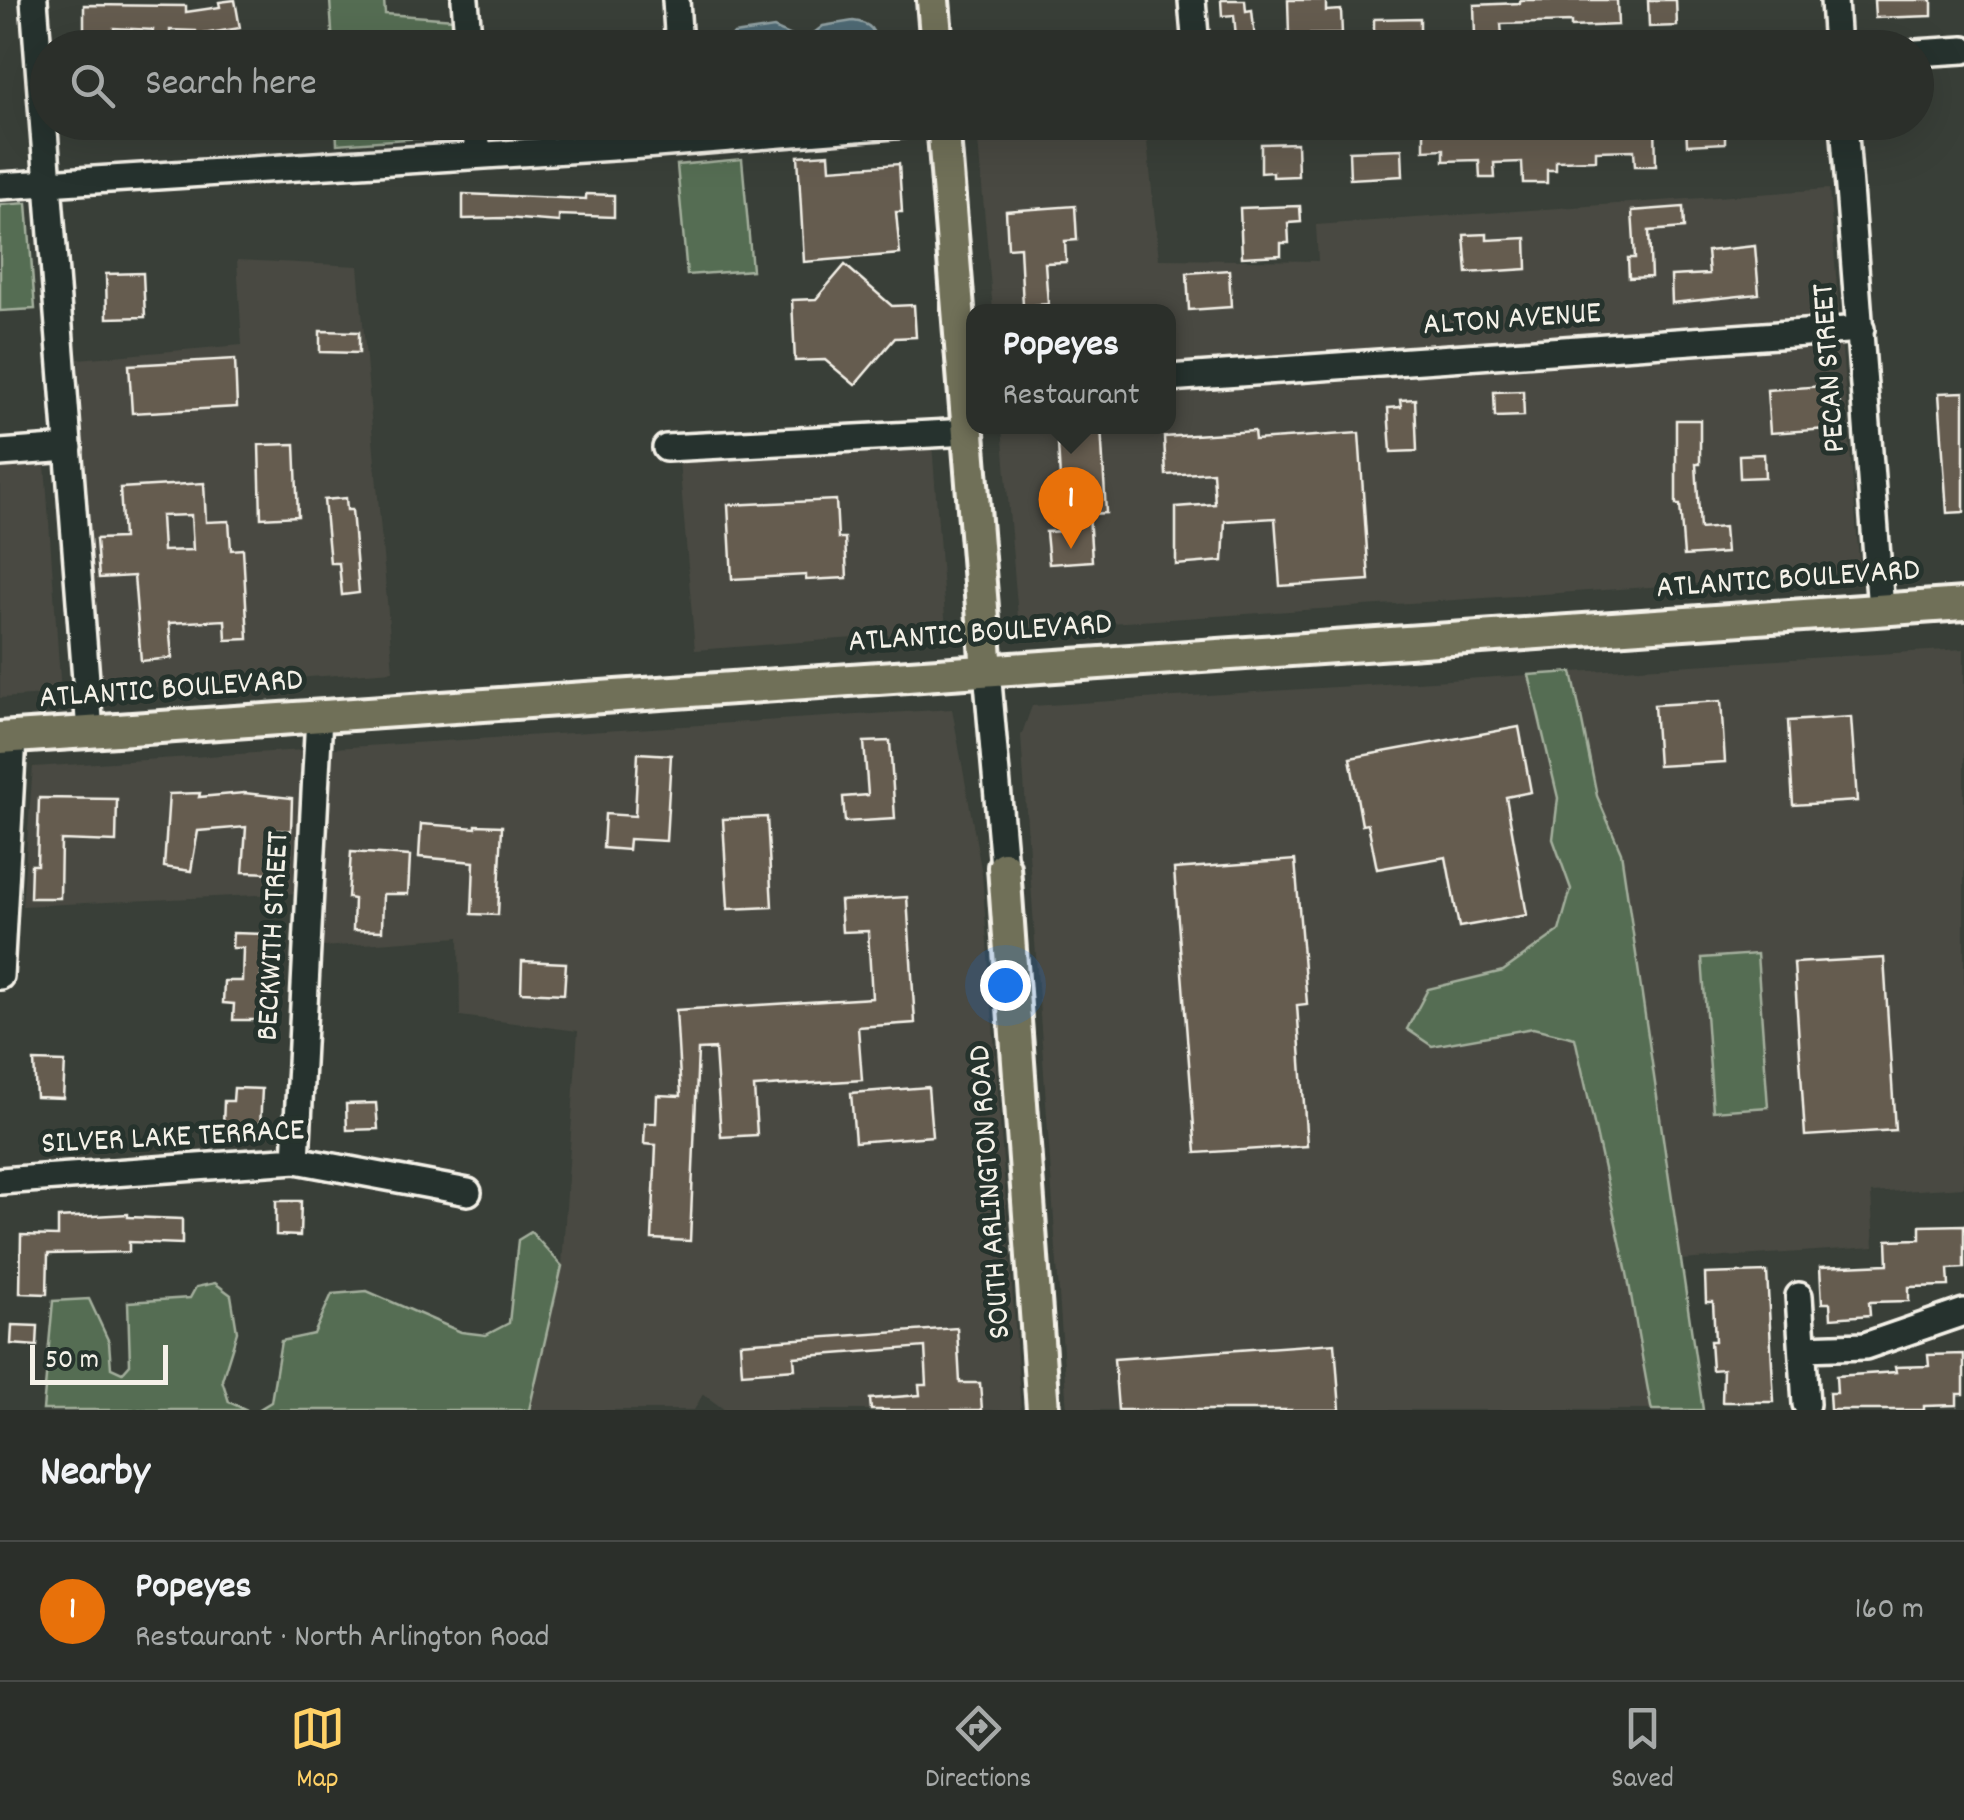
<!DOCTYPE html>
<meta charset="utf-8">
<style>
:root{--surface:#2b2f2a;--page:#333732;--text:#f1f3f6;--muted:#a6a9a8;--line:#474a47;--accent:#ffd166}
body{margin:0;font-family:Dekko,sans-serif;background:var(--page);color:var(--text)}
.scale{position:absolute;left:30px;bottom:25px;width:138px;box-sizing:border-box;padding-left:10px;border:5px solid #f4f1e8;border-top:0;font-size:28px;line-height:35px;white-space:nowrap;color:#f4f1e8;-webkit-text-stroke:8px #26332d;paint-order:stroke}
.you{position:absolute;left:1005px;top:985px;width:35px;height:35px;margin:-25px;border:8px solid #fff;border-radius:50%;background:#1a73e8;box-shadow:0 0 0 15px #1a73e833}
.badge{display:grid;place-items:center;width:65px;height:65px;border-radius:50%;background:var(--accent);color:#fff;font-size:32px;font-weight:700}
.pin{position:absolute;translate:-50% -82px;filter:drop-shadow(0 2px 5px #0008)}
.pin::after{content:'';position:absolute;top:52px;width:35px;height:30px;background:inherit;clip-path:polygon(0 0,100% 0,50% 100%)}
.popup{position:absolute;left:966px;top:304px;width:210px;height:130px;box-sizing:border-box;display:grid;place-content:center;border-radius:20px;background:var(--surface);filter:drop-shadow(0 2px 8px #0005);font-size:32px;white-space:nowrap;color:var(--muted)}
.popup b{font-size:38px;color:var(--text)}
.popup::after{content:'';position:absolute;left:50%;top:100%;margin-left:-20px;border:20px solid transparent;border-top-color:var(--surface)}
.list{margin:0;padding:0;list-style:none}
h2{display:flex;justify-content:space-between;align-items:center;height:130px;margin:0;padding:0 40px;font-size:42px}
h2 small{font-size:32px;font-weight:400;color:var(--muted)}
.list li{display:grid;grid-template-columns:65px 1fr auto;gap:30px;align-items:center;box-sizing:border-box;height:140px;padding:0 40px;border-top:2px solid var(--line)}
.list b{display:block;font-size:38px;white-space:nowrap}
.list p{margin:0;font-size:32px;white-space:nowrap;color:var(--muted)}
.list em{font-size:32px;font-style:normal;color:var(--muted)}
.icon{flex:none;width:55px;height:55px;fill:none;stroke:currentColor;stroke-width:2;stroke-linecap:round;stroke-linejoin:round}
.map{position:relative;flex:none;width:1964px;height:1410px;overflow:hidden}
.search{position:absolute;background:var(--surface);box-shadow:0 10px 40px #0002;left:30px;right:30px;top:30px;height:110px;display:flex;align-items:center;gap:25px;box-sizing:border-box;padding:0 35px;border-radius:55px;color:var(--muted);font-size:38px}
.sheet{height:270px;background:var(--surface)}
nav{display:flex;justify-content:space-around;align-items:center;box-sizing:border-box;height:140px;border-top:2px solid var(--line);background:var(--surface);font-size:28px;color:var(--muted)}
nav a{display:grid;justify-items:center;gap:5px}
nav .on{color:var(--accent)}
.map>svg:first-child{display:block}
.built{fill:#494a42}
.green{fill:#546d52;stroke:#a4af9d;stroke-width:2.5}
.water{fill:#4f6b75;stroke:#91a1a3;stroke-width:2.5}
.building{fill:#655b50;stroke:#f4f1e8;stroke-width:2.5;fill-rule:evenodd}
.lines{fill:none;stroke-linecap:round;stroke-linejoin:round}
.minor-casing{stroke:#f4f1e8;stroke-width:32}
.major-casing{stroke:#f4f1e8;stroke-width:38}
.minor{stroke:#26332d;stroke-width:25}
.major{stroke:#706f59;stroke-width:30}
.labels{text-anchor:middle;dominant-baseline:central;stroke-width:10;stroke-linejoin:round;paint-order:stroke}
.street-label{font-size:32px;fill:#f4f1e8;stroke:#26332d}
</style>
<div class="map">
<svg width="1964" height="1410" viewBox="0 0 1964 1410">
<rect width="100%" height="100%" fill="#393f38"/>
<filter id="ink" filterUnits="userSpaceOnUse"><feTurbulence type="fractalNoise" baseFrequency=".01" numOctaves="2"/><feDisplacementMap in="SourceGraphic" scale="20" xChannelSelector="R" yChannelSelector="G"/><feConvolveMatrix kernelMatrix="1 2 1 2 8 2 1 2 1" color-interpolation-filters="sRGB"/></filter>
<g filter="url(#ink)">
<path class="built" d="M 1146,132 L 1159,259 L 1318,261 L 1316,225 L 1829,189 L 1860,573 L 1019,629 L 1002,427 L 1168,426 L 1168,312 L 993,311 L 978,141 Z
M 237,260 L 358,266 L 393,671 L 102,692 L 78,359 L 242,345 Z
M 932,443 L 946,631 L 695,650 L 679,460 Z
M 45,465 L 61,694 L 0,698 L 0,468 Z
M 1964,649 L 1964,1187 L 1871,1193 L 1874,1247 L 1681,1260 L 1621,852 L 1597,796 L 1572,672 Z
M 1529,675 L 1558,798 L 1553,839 L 1571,889 L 1559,931 L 1503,971 L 1428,989 L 1433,1046 L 1533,1028 L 1575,1038 L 1627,1273 L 1652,1410 L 1067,1410 L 1021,736 L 1032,706 Z
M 952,709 L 982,874 L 1021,1410 L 725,1410 L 703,1394 L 694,1410 L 529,1410 L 562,1266 L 578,1031 L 460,1016 L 459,937 L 323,947 L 322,892 L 22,906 L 33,767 Z"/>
<path class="green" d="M 330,0 L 384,0 L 385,14 L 454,19 L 456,47 L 333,47 Z
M 336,123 L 461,123 L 462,135 L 337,144 Z
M 742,159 L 752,270 L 687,275 L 677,165 Z
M 27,203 L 35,309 L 0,311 L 0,205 Z
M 1572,672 L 1597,796 L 1621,852 L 1703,1410 L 1652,1410 L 1651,1407 L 1627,1273 L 1575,1038 L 1533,1028 L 1432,1046 L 1407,1029 L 1428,989 L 1503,971 L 1559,931 L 1571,889 L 1553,839 L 1558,798 L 1529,675 Z
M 1757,954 L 1768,1107 L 1713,1111 L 1702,958 Z
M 531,1232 L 562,1266 L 529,1410 L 258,1410 L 271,1402 L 281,1341 L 314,1334 L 332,1294 L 367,1291 L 461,1332 L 486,1335 L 509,1323 L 518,1240 Z
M 215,1283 L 231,1295 L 237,1332 L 222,1380 L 229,1402 L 247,1410 L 43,1410 L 53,1301 L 89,1299 L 109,1342 L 111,1368 L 122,1373 L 130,1364 L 128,1302 L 190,1298 L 196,1287 Z"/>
<path class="water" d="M 853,21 C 871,23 875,30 877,47 L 724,47 L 734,34 L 774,28 L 796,38 L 810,36 L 823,26 Z"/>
<path class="building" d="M 235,0 L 240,28 L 197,35 L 196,31 L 170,30 L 170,39 L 152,38 L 153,30 L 114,28 L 114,48 L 84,48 L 84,5 L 186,6 L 186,12 L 220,7 L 219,2 Z
M 1221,0 L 1245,0 L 1246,11 L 1252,10 L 1256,48 L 1237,48 L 1234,15 L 1222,16 Z
M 1288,0 L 1326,0 L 1326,11 L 1341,10 L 1342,34 L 1289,35 Z
M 1520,0 L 1617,0 L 1618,25 L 1571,27 L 1571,22 L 1501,24 L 1502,36 L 1475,36 L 1474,5 L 1520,3 Z
M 1648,0 L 1676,0 L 1677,26 L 1649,27 Z
M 1874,0 L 1932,0 L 1932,16 L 1875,18 Z
M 1420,18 L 1420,45 L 1374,46 L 1374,19 Z
M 1561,122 L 1655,123 L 1656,166 L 1635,166 L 1634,150 L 1596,151 L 1596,160 L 1556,161 L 1556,170 L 1547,170 L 1547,183 L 1523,183 L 1522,162 L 1494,163 L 1495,178 L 1480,178 L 1479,160 L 1444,161 L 1444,149 L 1424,150 L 1424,131 L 1467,131 L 1468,135 L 1515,134 L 1514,126 Z
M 1686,122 L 1725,122 L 1725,143 L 1687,145 Z
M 1297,143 L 1298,176 L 1273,177 L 1273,172 L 1261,173 L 1261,144 Z
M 1402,149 L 1403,176 L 1350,179 L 1349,151 Z
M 829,154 L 830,169 L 899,164 L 902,212 L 896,212 L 900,254 L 804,262 L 798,156 Z
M 463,194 L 586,199 L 586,194 L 614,195 L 614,217 L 559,215 L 559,222 L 506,218 L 463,219 Z
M 1075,206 L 1077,240 L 1065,241 L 1066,262 L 1045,263 L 1048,304 L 1023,306 L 1020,247 L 1008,248 L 1006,211 Z
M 1300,206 L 1301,222 L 1288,223 L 1289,243 L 1281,243 L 1281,255 L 1242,257 L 1240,208 Z
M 1683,207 L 1684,228 L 1649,231 L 1651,277 L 1629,278 L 1628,258 L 1635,258 L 1632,211 Z
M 1487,234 L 1487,240 L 1526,238 L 1527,269 L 1467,273 L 1464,235 Z
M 1755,246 L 1759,294 L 1672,303 L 1671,276 L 1709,274 L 1707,251 Z
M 845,265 L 892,306 L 914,305 L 916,337 L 895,338 L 855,385 L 825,360 L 795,361 L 792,300 L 816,299 Z
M 1229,270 L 1231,307 L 1189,310 L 1187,273 Z
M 143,273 L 145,317 L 107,318 L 106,274 Z
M 320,331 L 359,332 L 359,353 L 320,352 Z
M 235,359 L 237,407 L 132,413 L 129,365 Z
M 1838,385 L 1842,428 L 1770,433 L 1767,390 Z
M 1523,391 L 1524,416 L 1495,417 L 1494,392 Z
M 1964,392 L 1964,512 L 1947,513 L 1939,393 Z
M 1415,399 L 1417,451 L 1391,452 L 1388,408 L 1401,407 L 1400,400 Z
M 1676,420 L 1700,420 L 1700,464 L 1696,464 L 1700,529 L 1724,527 L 1726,553 L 1684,556 L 1680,505 L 1676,505 Z
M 1057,426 L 1101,426 L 1106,513 L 1089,514 L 1092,561 L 1049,564 L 1046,532 L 1063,531 Z
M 1254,431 L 1255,440 L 1359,433 L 1369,580 L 1280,586 L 1275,518 L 1225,521 L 1223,561 L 1176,565 L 1176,507 L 1215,504 L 1213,472 L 1166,475 L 1164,437 Z
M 295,444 L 298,516 L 261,518 L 259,445 Z
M 1764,454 L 1765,477 L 1740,478 L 1739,455 Z
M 204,483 L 206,522 L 229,521 L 231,550 L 243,549 L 248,639 L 226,640 L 225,620 L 169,623 L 172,658 L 141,661 L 134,576 L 99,578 L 96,539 L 123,538 L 120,488 ZM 191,515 L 193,550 L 163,551 L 161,516 Z
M 346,498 L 347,510 L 352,510 L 359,593 L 342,595 L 339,563 L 330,563 L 324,500 Z
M 836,500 L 838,538 L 845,538 L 847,578 L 806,580 L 806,575 L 732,579 L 728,505 Z
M 1721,701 L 1725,762 L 1658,766 L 1654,705 Z
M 1851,717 L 1857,801 L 1793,805 L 1788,721 Z
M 1519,727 L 1531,792 L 1506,797 L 1527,915 L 1459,927 L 1446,857 L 1377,869 L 1368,824 L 1362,825 L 1350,758 Z
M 890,741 L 895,819 L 845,822 L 843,797 L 868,795 L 864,742 Z
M 638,753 L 671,755 L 666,841 L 629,839 L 628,850 L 603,848 L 605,814 L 635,816 Z
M 200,793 L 199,797 L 244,793 L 292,798 L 291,831 L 274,830 L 271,873 L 243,872 L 246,827 L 198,831 L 191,871 L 164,867 L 169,794 Z
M 39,798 L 117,799 L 116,842 L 61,840 L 60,898 L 30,898 L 31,865 L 37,865 Z
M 767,817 L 772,907 L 728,909 L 723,819 Z
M 421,824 L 476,828 L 476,825 L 502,826 L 498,915 L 472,914 L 474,862 L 419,857 Z
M 351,852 L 410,856 L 408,894 L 383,894 L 382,931 L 353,930 L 354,899 L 348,898 Z
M 1295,860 L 1307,1004 L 1297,1005 L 1307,1146 L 1196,1153 L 1174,869 Z
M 907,897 L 915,1023 L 858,1027 L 862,1080 L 754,1087 L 757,1135 L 721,1137 L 715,1049 L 698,1050 L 690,1241 L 652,1239 L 656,1145 L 644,1144 L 645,1123 L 656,1123 L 657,1095 L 681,1096 L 676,1010 L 872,998 L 868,931 L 842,932 L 840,901 Z
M 233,933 L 264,934 L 258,1020 L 233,1020 L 234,1004 L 223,1003 L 224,981 L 242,981 L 243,948 L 232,948 Z
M 1884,958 L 1895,1130 L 1805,1136 L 1794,963 Z
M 522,961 L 566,963 L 564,994 L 521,992 Z
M 34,1061 L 65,1062 L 63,1098 L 36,1097 Z
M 928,1087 L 932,1136 L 855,1142 L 851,1093 Z
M 234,1088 L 262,1089 L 260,1127 L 223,1125 L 224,1101 L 233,1101 Z
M 376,1103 L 378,1129 L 347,1130 L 346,1104 Z
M 276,1201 L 301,1201 L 300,1236 L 276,1235 Z
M 128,1214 L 128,1217 L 182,1219 L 182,1244 L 129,1242 L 129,1252 L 48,1254 L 47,1294 L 20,1293 L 21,1235 L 58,1236 L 58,1218 Z
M 1964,1225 L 1964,1268 L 1948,1269 L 1949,1286 L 1909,1287 L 1909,1301 L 1869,1302 L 1870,1315 L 1831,1318 L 1830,1303 L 1822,1303 L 1820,1267 L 1888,1264 L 1887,1240 L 1920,1239 L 1920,1226 Z
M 1767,1272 L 1774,1402 L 1722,1402 L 1723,1369 L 1712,1370 L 1710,1341 L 1715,1341 L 1713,1302 L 1706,1302 L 1705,1274 Z
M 12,1325 L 38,1326 L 37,1346 L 11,1344 Z
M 957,1328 L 960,1383 L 980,1383 L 982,1410 L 871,1410 L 870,1399 L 920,1395 L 919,1385 L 927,1385 L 925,1347 L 794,1357 L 795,1369 L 742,1373 L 740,1343 Z
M 1335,1343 L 1340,1410 L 1118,1410 L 1114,1359 Z
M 1964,1354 L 1964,1394 L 1957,1394 L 1957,1405 L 1924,1406 L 1924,1410 L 1830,1410 L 1829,1393 L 1837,1393 L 1836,1376 L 1896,1372 L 1895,1367 L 1929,1366 L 1928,1355 Z"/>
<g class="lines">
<defs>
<path id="minor" d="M 34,0 L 90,732
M 465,0 L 469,48
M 676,0 L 679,48
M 1192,0 L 1196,48
M 1834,0 L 1837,48
M 1916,53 L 1964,50
M 475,122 L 478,154
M 1844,122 L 1881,610
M 0,186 L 644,145 L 931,122
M 1168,378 L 1861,329
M 666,448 L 969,432
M 0,453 L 69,448
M 987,670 L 1004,867
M 0,976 L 13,737
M 296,1160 L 319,716
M 0,1181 L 296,1160 L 468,1192
M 1799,1296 L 1806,1404
M 1803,1348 L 1865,1346 L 1964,1312"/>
<path id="major" d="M 933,0 L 937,48
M 943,122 L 987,670
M 0,738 L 1964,604
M 1004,867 L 1043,1410"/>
</defs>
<use href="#minor" class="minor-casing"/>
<use href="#major" class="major-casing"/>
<use href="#minor" class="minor"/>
<use href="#major" class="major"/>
</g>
</g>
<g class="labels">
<g class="street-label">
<text transform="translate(1512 321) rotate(-4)">ALTON AVENUE</text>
<text transform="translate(1831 368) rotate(-94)">PECAN STREET</text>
<text transform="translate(1788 581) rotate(-4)">ATLANTIC BOULEVARD</text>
<text transform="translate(980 635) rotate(-4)">ATLANTIC BOULEVARD</text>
<text transform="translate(171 691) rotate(-4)">ATLANTIC BOULEVARD</text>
<text transform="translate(275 936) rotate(-87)">BECKWITH STREET</text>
<text transform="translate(173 1139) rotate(-3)">SILVER LAKE TERRACE</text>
<text transform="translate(992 1192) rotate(-94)">SOUTH ARLINGTON ROAD</text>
</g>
</g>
</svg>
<div class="scale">50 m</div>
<div class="you"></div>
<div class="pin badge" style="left:1071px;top:549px;background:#e8710a">1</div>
<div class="popup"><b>Popeyes</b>Restaurant</div>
<div class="search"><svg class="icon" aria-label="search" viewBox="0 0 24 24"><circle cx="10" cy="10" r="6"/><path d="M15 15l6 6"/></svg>Search here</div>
</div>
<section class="sheet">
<h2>Nearby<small></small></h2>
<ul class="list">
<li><span class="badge" style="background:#e8710a">1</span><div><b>Popeyes</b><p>Restaurant · North Arlington Road</p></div><em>160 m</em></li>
</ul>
</section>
<nav>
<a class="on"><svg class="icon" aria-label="map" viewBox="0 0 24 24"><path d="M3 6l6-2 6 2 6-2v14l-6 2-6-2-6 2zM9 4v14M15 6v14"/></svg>Map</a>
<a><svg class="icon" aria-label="directions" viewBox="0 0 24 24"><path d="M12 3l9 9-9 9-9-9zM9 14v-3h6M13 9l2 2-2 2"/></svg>Directions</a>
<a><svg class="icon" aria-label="saved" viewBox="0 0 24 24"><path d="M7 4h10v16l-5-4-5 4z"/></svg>Saved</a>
</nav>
